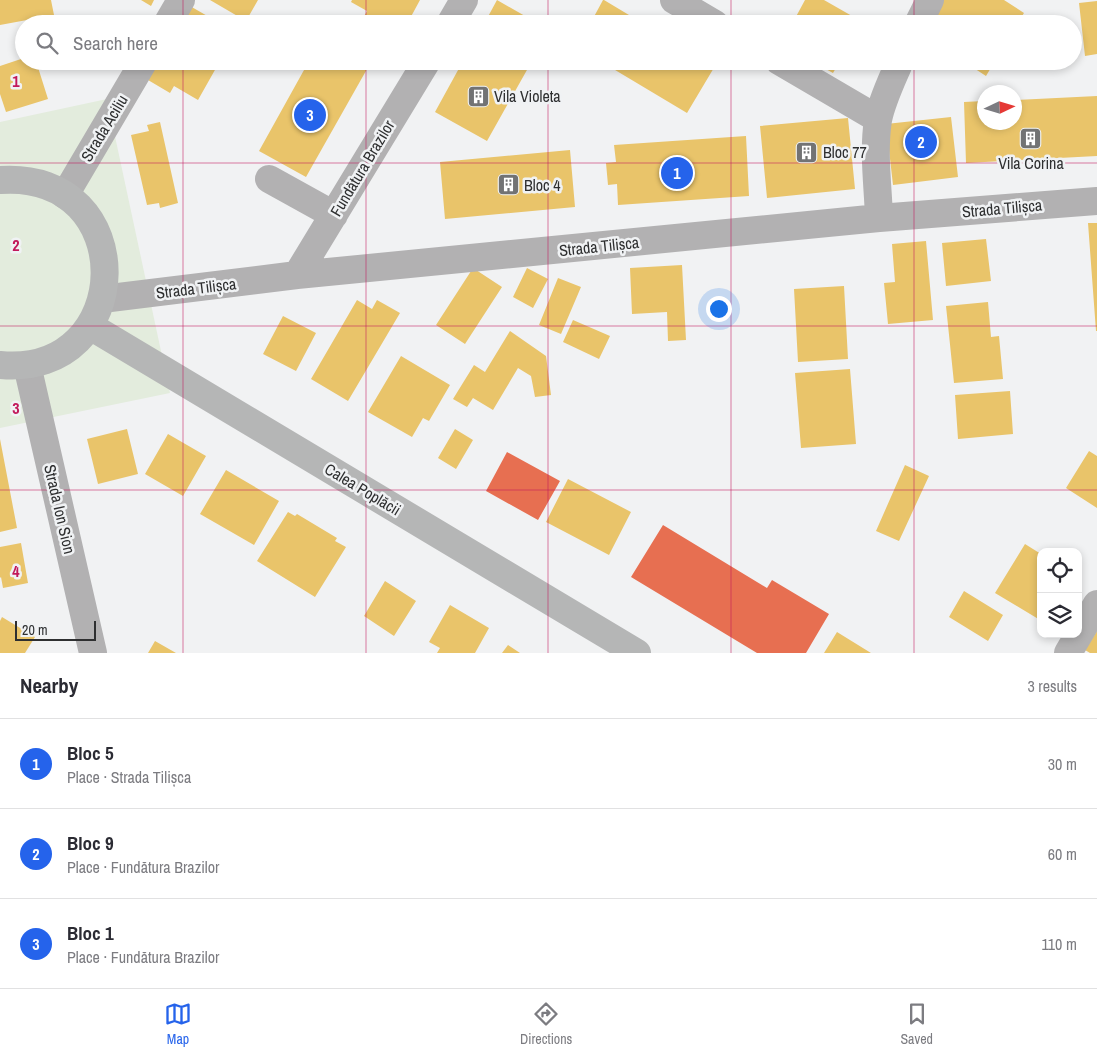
<!DOCTYPE html>
<meta charset="utf-8">
<style>
:root{--surface:#fff;--page:#f7f7f7;--text:#2b2b33;--muted:#7c7c81;--line:#e1e1e2;--accent:#2563eb}
body{margin:0;font-family:"Archivo Narrow",sans-serif;background:var(--page);color:var(--text)}
.controls{position:absolute;right:15px;bottom:15px;display:grid;overflow:hidden;border-radius:10px;box-shadow:0 2px 8px #0003}
.controls button{width:45px;height:45px;display:grid;place-items:center;padding:0;border:0;border-bottom:1px solid var(--line);background:var(--surface);color:var(--text);font:25px sans-serif}
.compass{position:absolute;left:977px;top:85px;width:45px;height:45px;border-radius:50%;background:var(--surface);box-shadow:0 2px 8px #0003;rotate:86deg}
.scale{position:absolute;left:15px;bottom:12px;width:81px;box-sizing:border-box;padding-left:5px;border:2px solid #2e2f30;border-top:0;font-size:14px;line-height:18px;white-space:nowrap;color:#2e2f30;-webkit-text-stroke:4px #f0f2f4;paint-order:stroke}
.you{position:absolute;left:718px;top:308px;width:18px;height:18px;margin:-12px;border:4px solid #fff;border-radius:50%;background:#1a73e8;box-shadow:0 0 0 8px #1a73e833}
.badge{display:grid;place-items:center;width:32px;height:32px;border-radius:50%;background:var(--accent);color:#fff;font-size:16px;font-weight:700}
.pin{position:absolute;translate:-50% -50%;border:2px solid #fff;box-shadow:0 1px 5px #0006}
.list{margin:0;padding:0;list-style:none}
h2{display:flex;justify-content:space-between;align-items:center;height:65px;margin:0;padding:0 20px;font-size:21px}
h2 small{font-size:16px;font-weight:400;color:var(--muted)}
.list li{display:grid;grid-template-columns:32px 1fr auto;gap:15px;align-items:center;box-sizing:border-box;height:90px;padding:0 20px;border-top:1px solid var(--line)}
.list b{display:block;font-size:19px;white-space:nowrap}
.list p{margin:0;font-size:16px;white-space:nowrap;color:var(--muted)}
.list em{font-size:16px;font-style:normal;color:var(--muted)}
.icon{flex:none;width:28px;height:28px;fill:none;stroke:currentColor;stroke-width:2;stroke-linecap:round;stroke-linejoin:round}
.map{position:relative;flex:none;width:1097px;height:653px;overflow:hidden}
.search{position:absolute;background:var(--surface);box-shadow:0 2px 8px #0003;left:15px;right:15px;top:15px;height:55px;display:flex;align-items:center;gap:12px;box-sizing:border-box;padding:0 18px;border-radius:28px;color:var(--muted);font-size:19px}
.sheet{height:335px;background:var(--surface)}
nav{display:flex;justify-content:space-around;align-items:center;box-sizing:border-box;height:70px;border-top:1px solid var(--line);background:var(--surface);font-size:14px;color:var(--muted)}
nav a{display:grid;justify-items:center;gap:2px}
nav .on{color:var(--accent)}
.map>svg:first-child{display:block}
.green{fill:#e3ecdd}
.homes{fill:#e9c46a}
.shops{fill:#e76f51}
.lines{fill:none;stroke-linecap:round;stroke-linejoin:round}
.minor{stroke:#b2b1b2;stroke-width:28}
.major{stroke:#b5b6b6;stroke-width:28}
.grid{fill:none;stroke:#c2185b;stroke-width:1;stroke-opacity:0.55}
.labels{text-anchor:middle;dominant-baseline:central;stroke-width:5;stroke-linejoin:round;paint-order:stroke}
.poi-label{font-size:16px;fill:#2e2f30;stroke:#f0f2f4;text-anchor:start}
.street-label{font-size:16px;fill:#2e2f30;stroke:#f0f2f4}
.grid-label{font-size:16px;text-anchor:middle;font-weight:bold;fill:#c2185b;stroke:#f0f2f4;stroke-width:5;stroke-linejoin:round;paint-order:stroke}
</style>
<div class="map">
<svg width="1097" height="653" viewBox="0 0 1097 653">
<rect width="100%" height="100%" fill="#f1f2f3"/>
<path class="green" d="M 107,99 L 170,393 L 0,428 L 0,122 Z"/>
<path class="homes" d="M 0,0 L 51,0 L 54,15 L 0,25 Z
M 141,0 L 154,0 L 151,6 Z
M 210,0 L 258,0 L 246,21 Z
M 352,0 L 420,0 L 407,24 L 389,24 L 384,21 L 383,24 L 369,24 L 362,20 L 367,11 L 351,2 Z
M 497,0 L 539,24 L 484,24 Z
M 603,0 L 604,0 L 644,24 L 590,24 Z
M 805,0 L 824,0 L 866,24 L 792,24 Z
M 940,0 L 1004,0 L 1024,13 L 1017,24 L 925,24 Z
M 1097,1 L 1097,54 L 1085,56 L 1079,3 Z
M 190,6 L 216,21 L 214,24 L 180,24 Z
M 24,58 L 24,61 L 36,61 L 48,99 L 6,112 L 0,94 L 0,66 Z
M 159,61 L 220,61 L 198,100 L 174,86 L 170,93 L 148,80 Z
M 309,61 L 371,62 L 306,177 L 259,151 Z
M 463,61 L 532,61 L 487,141 L 435,112 Z
M 600,61 L 707,61 L 715,66 L 687,113 Z
M 811,61 L 840,61 L 833,73 Z
M 963,61 L 995,61 L 986,76 Z
M 1097,96 L 1097,156 L 966,163 L 964,102 L 984,101 L 984,122 L 1014,122 L 1014,100 Z
M 951,117 L 958,177 L 893,185 L 886,124 Z
M 848,118 L 855,189 L 767,198 L 760,126 Z
M 160,122 L 178,203 L 160,208 L 159,203 L 147,205 L 131,135 L 149,131 L 147,125 Z
M 746,136 L 749,196 L 618,205 L 617,184 L 608,185 L 606,163 L 616,162 L 614,145 Z
M 570,150 L 575,207 L 445,219 L 440,162 Z
M 1088,223 L 1097,223 L 1097,331 L 1096,331 Z
M 986,239 L 991,281 L 946,286 L 942,243 Z
M 926,241 L 933,320 L 888,324 L 884,283 L 895,282 L 892,244 Z
M 682,265 L 686,340 L 668,341 L 667,312 L 632,314 L 630,268 Z
M 473,268 L 502,287 L 465,344 L 436,325 Z
M 527,268 L 548,279 L 533,308 L 513,297 Z
M 558,278 L 581,287 L 561,334 L 539,325 Z
M 844,286 L 848,359 L 798,362 L 794,289 Z
M 357,300 L 372,309 L 377,300 L 400,313 L 348,401 L 311,379 Z
M 988,302 L 991,337 L 999,336 L 1003,379 L 954,383 L 946,306 Z
M 283,316 L 316,333 L 296,371 L 263,354 Z
M 573,320 L 610,336 L 599,359 L 563,342 Z
M 510,331 L 546,356 L 551,395 L 535,397 L 531,376 L 518,368 L 493,410 L 473,398 L 467,407 L 453,399 L 474,365 L 485,372 Z
M 401,356 L 450,385 L 429,421 L 423,418 L 412,437 L 368,412 Z
M 850,369 L 856,444 L 801,448 L 795,373 Z
M 1010,391 L 1013,434 L 958,439 L 955,395 Z
M 127,429 L 138,474 L 98,484 L 87,439 Z
M 455,429 L 473,440 L 456,469 L 438,458 Z
M 168,434 L 206,456 L 183,496 L 145,474 Z
M 0,439 L 17,528 L 0,532 Z
M 1089,451 L 1097,456 L 1097,508 L 1066,488 Z
M 905,465 L 929,476 L 899,541 L 876,531 Z
M 226,470 L 279,501 L 254,545 L 200,514 Z
M 568,479 L 631,512 L 609,555 L 546,522 Z
M 288,512 L 295,516 L 297,514 L 337,538 L 335,541 L 346,547 L 315,597 L 257,561 Z
M 21,543 L 28,583 L 3,588 L 1,577 L 0,578 L 0,547 Z
M 1025,544 L 1041,554 L 1040,620 L 995,593 Z
M 385,581 L 416,601 L 394,636 L 364,616 Z
M 964,591 L 1003,615 L 988,641 L 949,617 Z
M 450,605 L 489,628 L 475,653 L 437,653 L 440,648 L 429,642 Z
M 2,617 L 35,637 L 25,653 L 0,653 L 0,621 Z
M 1097,631 L 1097,653 L 1090,653 L 1085,650 Z
M 837,632 L 871,653 L 824,653 Z
M 155,641 L 176,653 L 148,653 Z
M 508,645 L 520,653 L 502,653 Z"/>
<path class="shops" d="M 507,452 L 560,481 L 538,520 L 486,491 Z
M 663,525 L 767,588 L 772,580 L 829,614 L 806,653 L 757,653 L 631,577 Z"/>
<g class="lines">
<path class="minor" d="M 674,0 L 715,24
M 167,24 L 181,0
M 450,24 L 464,0
M 918,24 L 930,0
M 779,61 L 878,119
M 269,179 L 334,215
M 65,195 L 144,61
M 879,218 C 878,186 873,152 878,120 C 882,100 892,80 900,61
M 297,275 L 427,61
M 102,299 L 297,275 L 879,218 L 1097,201
M 27,365 L 93,653
M 1068,653 L 1097,604"/>
<path class="major" d="M 0,180 C 142,170 137,378 0,365
M 90,326 L 637,653"/>
</g>
<path class="grid" d="M 183,0 L 183,24M 366,0 L 366,24M 548,0 L 548,24M 731,0 L 731,24M 914,0 L 914,24M 183,61 L 183,653M 366,61 L 366,653M 548,61 L 548,653M 731,61 L 731,653M 914,61 L 914,653M 0,163 L 1097,163M 0,326 L 1097,326M 0,490 L 1097,490"/>
<defs>
<symbol id="building-square" viewBox="-11 -11 22 22"><rect x="-9" y="-9" width="18" height="18" rx="4" fill="#727374" stroke="#f0f2f4"/><path d="M-4-6H4V6H1V3H-1V6H-4ZM-2.5-4.3h1.7v1.8h-1.7ZM.8-4.3h1.7v1.8H.8ZM-2.5-1h1.7V.8h-1.7ZM.8-1h1.7V.8H.8Z" fill="#fff"/></symbol>
</defs>
<g fill-rule="evenodd">
<use href="#building-square" x="466" y="84" width="25" height="25"/>
<use href="#building-square" x="1018" y="126" width="25" height="25"/>
<use href="#building-square" x="794" y="140" width="25" height="25"/>
<use href="#building-square" x="496" y="172" width="25" height="25"/>
</g>
<g class="labels">
<g class="poi-label">
<text x="494" y="96">Vila Violeta</text>
<text x="823" y="152">Bloc 77</text>
<text x="1031" y="163" text-anchor="middle">Vila Corina</text>
<text x="524" y="185">Bloc 4</text>
</g>
<g class="street-label">
<text transform="translate(104 128) rotate(-59)">Strada Aciliu</text>
<text transform="translate(362 168) rotate(-59)">Fundătura Brazilor</text>
<text transform="translate(1002 208) rotate(-5)">Strada Tilișca</text>
<text transform="translate(599 246) rotate(-6)">Strada Tilișca</text>
<text transform="translate(196 288) rotate(-7)">Strada Tilișca</text>
<text transform="translate(363 489) rotate(31)">Calea Poplăcii</text>
<text transform="translate(60 509) rotate(77)">Strada Ion Sion</text>
</g>
</g>
<g class="grid-label">
<text x="16" y="87">1</text>
<text x="16" y="251">2</text>
<text x="16" y="414">3</text>
<text x="16" y="577">4</text>
</g>
</svg>
<div class="controls">
<button><svg class="icon" aria-label="locate" viewBox="0 0 24 24"><circle cx="12" cy="12" r="6"/><path d="M12 2v4M12 18v4M2 12h4M18 12h4"/></svg></button>
<button><svg class="icon" aria-label="layers" viewBox="0 0 24 24"><path d="M12 4l9 5-9 5-9-5zM3 14l9 5 9-5"/></svg></button>
</div>
<svg class="compass" viewBox="-18 -18 36 36"><path d="M0-13l5 13h-10z" fill="#e53935"/><path d="M0 13l5-13h-10z" fill="#7c7c81"/></svg>
<div class="scale">20 m</div>
<div class="you"></div>
<div class="pin badge" style="left:677px;top:173px">1</div>
<div class="pin badge" style="left:921px;top:142px">2</div>
<div class="pin badge" style="left:310px;top:115px">3</div>
<div class="search"><svg class="icon" aria-label="search" viewBox="0 0 24 24"><circle cx="10" cy="10" r="6"/><path d="M15 15l6 6"/></svg>Search here</div>
</div>
<section class="sheet">
<h2>Nearby<small>3 results</small></h2>
<ul class="list">
<li><span class="badge">1</span><div><b>Bloc 5</b><p>Place · Strada Tilișca</p></div><em>30 m</em></li>
<li><span class="badge">2</span><div><b>Bloc 9</b><p>Place · Fundătura Brazilor</p></div><em>60 m</em></li>
<li><span class="badge">3</span><div><b>Bloc 1</b><p>Place · Fundătura Brazilor</p></div><em>110 m</em></li>
</ul>
</section>
<nav>
<a class="on"><svg class="icon" aria-label="map" viewBox="0 0 24 24"><path d="M3 6l6-2 6 2 6-2v14l-6 2-6-2-6 2zM9 4v14M15 6v14"/></svg>Map</a>
<a><svg class="icon" aria-label="directions" viewBox="0 0 24 24"><path d="M12 3l9 9-9 9-9-9zM9 14v-3h6M13 9l2 2-2 2"/></svg>Directions</a>
<a><svg class="icon" aria-label="saved" viewBox="0 0 24 24"><path d="M7 4h10v16l-5-4-5 4z"/></svg>Saved</a>
</nav>
